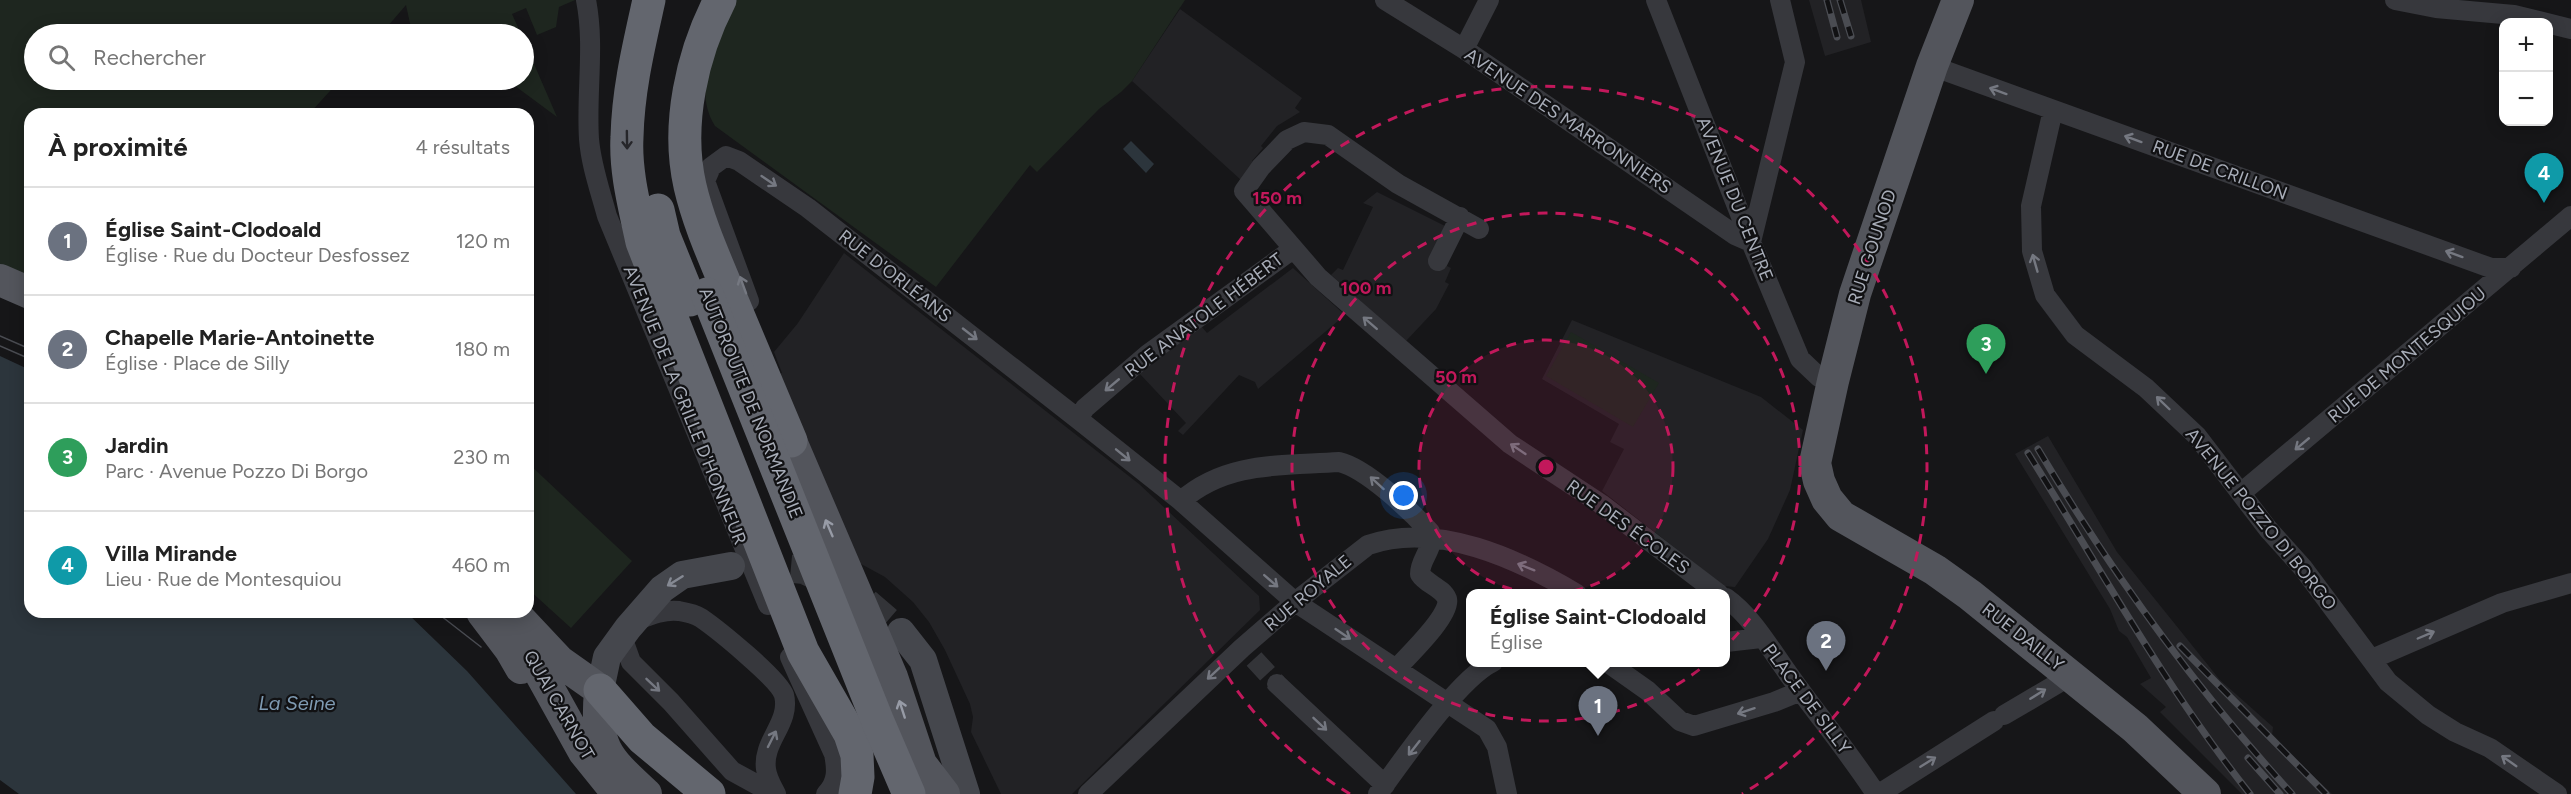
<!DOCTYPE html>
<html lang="fr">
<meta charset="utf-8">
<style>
:root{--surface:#fff;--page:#f2f2f2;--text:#222;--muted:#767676;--line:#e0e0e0;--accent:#ea580c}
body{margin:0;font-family:Figtree,sans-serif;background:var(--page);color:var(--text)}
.controls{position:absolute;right:18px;top:18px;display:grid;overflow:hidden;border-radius:12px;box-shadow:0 3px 15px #0003}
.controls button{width:54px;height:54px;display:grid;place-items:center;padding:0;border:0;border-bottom:2px solid var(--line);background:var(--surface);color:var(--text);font:30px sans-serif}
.you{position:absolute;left:1404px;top:496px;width:21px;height:21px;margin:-15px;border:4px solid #fff;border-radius:50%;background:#1a73e8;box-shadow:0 0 0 9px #1a73e833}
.badge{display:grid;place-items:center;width:39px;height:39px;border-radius:50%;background:var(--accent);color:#fff;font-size:20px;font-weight:700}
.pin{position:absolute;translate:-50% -50px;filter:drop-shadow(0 2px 3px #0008)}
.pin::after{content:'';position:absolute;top:32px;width:21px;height:18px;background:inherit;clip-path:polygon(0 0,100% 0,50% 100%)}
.popup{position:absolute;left:1466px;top:589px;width:264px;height:78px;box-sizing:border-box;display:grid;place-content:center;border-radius:12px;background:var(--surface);filter:drop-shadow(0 2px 4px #0005);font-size:20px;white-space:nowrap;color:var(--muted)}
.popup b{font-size:22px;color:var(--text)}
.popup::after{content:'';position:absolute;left:50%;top:100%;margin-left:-12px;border:12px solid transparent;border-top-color:var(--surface)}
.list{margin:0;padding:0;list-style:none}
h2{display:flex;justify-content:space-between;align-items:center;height:78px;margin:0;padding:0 24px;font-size:26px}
h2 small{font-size:20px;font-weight:400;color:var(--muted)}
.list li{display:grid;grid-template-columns:39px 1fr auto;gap:18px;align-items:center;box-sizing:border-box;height:108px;padding:0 24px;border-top:2px solid var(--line)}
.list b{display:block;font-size:22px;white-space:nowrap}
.list p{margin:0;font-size:20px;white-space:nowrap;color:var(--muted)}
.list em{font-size:20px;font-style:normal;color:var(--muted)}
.icon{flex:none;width:33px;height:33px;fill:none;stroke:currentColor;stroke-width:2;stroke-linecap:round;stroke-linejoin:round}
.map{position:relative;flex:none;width:2571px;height:794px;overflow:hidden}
.search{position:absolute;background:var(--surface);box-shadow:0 3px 15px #0003;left:24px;top:24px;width:510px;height:66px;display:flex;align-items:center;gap:15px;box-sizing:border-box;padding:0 21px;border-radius:33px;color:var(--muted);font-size:22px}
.panel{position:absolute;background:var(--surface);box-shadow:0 3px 15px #0003;left:24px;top:108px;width:510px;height:510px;border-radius:18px}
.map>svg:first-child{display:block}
.built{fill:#222225}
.green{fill:#1e261f}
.water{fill:#2c353c}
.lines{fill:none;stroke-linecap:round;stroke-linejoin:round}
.street-tunnel{stroke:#333438;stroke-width:20;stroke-dasharray:20 10;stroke-linecap:butt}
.secondary-tunnel{stroke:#333438;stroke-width:28;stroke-dasharray:28 14;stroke-linecap:butt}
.street{stroke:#37383d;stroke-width:20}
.secondary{stroke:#45474d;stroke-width:28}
.primary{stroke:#53555c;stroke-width:32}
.highway{stroke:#63666e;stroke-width:33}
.tram{stroke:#4a4c52;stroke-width:1.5}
.rail-casing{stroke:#4a4c52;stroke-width:7}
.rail{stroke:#111113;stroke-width:4.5;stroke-dasharray:14;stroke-linecap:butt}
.highway-bridge{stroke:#63666e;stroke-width:33}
.oneway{stroke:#757881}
.oneway2{stroke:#26262a}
.oneway3{stroke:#979ba6}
.oneway4{stroke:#858993}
.ring{fill:none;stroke:#c2185b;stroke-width:3;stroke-dasharray:10 8}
.labels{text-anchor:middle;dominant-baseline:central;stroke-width:4.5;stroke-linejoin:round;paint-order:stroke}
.street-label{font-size:18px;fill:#a8adb8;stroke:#111113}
.water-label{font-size:20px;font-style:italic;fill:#7f9bb3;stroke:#111113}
.centre{fill:#c2185b;stroke:#111113;stroke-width:3}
.ring-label{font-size:18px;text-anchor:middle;font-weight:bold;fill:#c2185b;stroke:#111113;stroke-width:4.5;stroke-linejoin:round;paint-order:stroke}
</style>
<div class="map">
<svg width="2571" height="794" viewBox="0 0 2571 794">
<rect width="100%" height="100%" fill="#161618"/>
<path class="built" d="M 1809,0 L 1861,0 L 1871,42 L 1825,56 Z
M 1180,9 L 1302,98 L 1295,108 L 1300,112 L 1277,126 L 1261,146 L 1263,148 L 1252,161 L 1254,162 L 1241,180 L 1132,81 Z
M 1377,192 L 1447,227 L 1431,258 L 1451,268 L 1445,282 L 1449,284 L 1436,309 L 1406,341 L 1331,275 L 1338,268 L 1343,270 L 1373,207 L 1363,203 Z
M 844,253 L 1139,484 L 1259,596 L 1260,610 L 1072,794 L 1001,794 L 971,732 L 973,717 L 970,704 L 945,650 L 929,622 L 913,602 L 885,577 L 852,559 L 778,375 L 782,373 L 774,352 L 798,323 Z
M 1293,268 L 1345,315 L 1258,389 L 1255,382 L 1239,375 L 1183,435 L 1178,431 L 1186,423 L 1139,373 L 1201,326 L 1207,333 Z
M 1572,320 L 1761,397 L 1803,430 L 1790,490 L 1768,539 L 1735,587 L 1724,586 L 1602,491 L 1624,449 L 1610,442 L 1619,424 L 1542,379 Z
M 2048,436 L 2117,552 L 2220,680 L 2273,727 L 2272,736 L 2332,794 L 2242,794 L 2160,712 L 2166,707 L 2140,684 L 2151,678 L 2127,637 L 2119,631 L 2110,609 L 2015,454 Z"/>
<path class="green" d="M 0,0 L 575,0 L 559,7 L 556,27 L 537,35 L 526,8 L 512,14 L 521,34 L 445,34 L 433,26 L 411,28 L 406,5 L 381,34 L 34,34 L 34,80 L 340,80 L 309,114 L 30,114 L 30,283 L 0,270 Z
M 735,0 L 1185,0 L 1132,81 L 1121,92 L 1099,109 L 1037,172 L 1030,165 L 936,287 L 715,126 C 690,86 719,39 735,0 Z
M 524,41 L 557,117 L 507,80 L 524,80 Z
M 1571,332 L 1659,383 L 1633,427 L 1546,376 Z
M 528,463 L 632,561 L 571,628 L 528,589 Z"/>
<path class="water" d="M 1131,141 L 1154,164 L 1146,173 L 1123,149 Z
M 0,356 L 30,370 L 30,612 L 406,612 L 467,671 L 576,794 L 19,794 L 0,780 Z"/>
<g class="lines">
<path class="street-tunnel" d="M 1254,659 L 1277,684"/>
<path class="secondary-tunnel" d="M 749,565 L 804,570 L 859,596 L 901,632"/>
<path class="street" d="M 586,0 C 595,45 586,93 589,139 C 591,165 600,190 607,216 L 768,605
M 1385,0 L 1464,49 L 1735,235 L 1751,242 L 1795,62 L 1780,0
M 1656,0 L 1751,242 L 1800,359 L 1819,377 L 1833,381
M 2395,0 L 2436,8 L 2514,15 L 2571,29
M 1464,49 L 1489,0
M 1932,66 L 2491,268 L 2511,268
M 2053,110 L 2031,206 L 2032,251 L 2045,295 L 2075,335 L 2146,388 L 2197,436 L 2268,529 L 2303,568 L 2388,682 L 2428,715 L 2455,732 L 2490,748 L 2557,794
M 1479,229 L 1398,184 L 1328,135 L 1304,132 L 1287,140 L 1261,167 L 1244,191 L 1318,277 L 1510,444 L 1601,504 L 1719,594
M 1438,261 L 1460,217
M 749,301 L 705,181 L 711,167 L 726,156 L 739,161 L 808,208 L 1078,419 L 1181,501 L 1295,602 L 1487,729 L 1497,747 L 1507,794
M 1078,419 L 1085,408 L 1148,354 L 1293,249
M 2241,493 L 2571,216
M 1181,501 C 1226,461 1282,466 1339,462 C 1366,468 1411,511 1430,532 C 1435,549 1420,558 1420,574 C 1426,584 1443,588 1447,599 C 1452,614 1407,657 1396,669
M 1726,598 C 1753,617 1772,652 1792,679 C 1820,718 1850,754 1876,794
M 635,621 C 648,616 664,609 679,611 C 685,612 695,614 701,618 C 717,629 779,679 784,695 C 791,723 762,741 766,769 C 767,778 772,786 776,794
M 622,637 L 631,662 L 671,702 L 732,771 L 774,794
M 1726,642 L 1761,638
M 790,657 L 834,754 C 837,769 838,782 826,794
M 2372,659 L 2502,603 L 2571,583
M 1607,662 L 1648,691 L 1680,721 L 1694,726 L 1774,702 L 1801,691
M 1277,684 L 1385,785
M 2004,715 L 2072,675
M 1088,794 L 1242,648 L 1295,602 L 1368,545 C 1437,521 1518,559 1577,594
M 1378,794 C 1402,761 1459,678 1493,662
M 1879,794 L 1994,721"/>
<path class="secondary" d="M 901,632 L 923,660 L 966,794
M 600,690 L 607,657 L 628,628 L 662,589 L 682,575 L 731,566"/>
<path class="primary" d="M 1958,0 L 1932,66 L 1855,294 L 1833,381 L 1815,463 L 1819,481 L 1827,499 L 1841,516 L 1935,570 L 1970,595 L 2135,728 L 2205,794
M 0,280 L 30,293
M 791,441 L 892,677 L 921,764 L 944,794
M 482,612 L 510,649 L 521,668
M 513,612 L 559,661 L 600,690 L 610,715
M 519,635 L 584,752 L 618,794
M 600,691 C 595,748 606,757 646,794"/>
<path class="highway" d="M 649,0 C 639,45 628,90 627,137 C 625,172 635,208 642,242 L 803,652 L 850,734 L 857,755 L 858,777 L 855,794
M 720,0 C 692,54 676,125 690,186 C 699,225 716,261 731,298 C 751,346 771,394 791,441
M 658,210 L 664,236 L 690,300
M 600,690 L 642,738 L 709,794"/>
<path class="tram" d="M 0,336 L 30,349
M 0,346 L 30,359
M 436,612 L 481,647"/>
<defs>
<path id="rail" d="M 1827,0 L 1837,37
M 1840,0 L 1851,36
M 2038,449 C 2111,572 2196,689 2292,794
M 2028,453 C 2100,568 2165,687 2250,794
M 2180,646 L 2326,794
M 2248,758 L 2280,794"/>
</defs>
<use href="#rail" class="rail-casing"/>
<use href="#rail" class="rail"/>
<path class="highway-bridge" d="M 707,294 L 878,722 L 909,794"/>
</g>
<defs><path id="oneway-shaft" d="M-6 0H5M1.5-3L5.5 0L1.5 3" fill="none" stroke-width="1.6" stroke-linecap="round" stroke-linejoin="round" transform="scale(1.5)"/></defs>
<g class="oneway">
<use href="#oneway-shaft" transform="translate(1998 91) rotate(-160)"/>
<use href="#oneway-shaft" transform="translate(2133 139) rotate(-160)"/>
<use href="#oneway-shaft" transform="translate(769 181) rotate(34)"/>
<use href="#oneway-shaft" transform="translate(2454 254) rotate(-160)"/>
<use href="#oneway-shaft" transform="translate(2035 263) rotate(-106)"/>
<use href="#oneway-shaft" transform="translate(743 285) rotate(-110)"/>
<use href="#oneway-shaft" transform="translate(1370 323) rotate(-139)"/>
<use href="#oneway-shaft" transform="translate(970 334) rotate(38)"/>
<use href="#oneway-shaft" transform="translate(1112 385) rotate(140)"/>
<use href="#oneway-shaft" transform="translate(2163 403) rotate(-136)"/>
<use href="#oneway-shaft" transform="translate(2302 444) rotate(140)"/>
<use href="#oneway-shaft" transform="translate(1518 449) rotate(-146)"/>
<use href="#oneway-shaft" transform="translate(1123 455) rotate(39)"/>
<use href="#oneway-shaft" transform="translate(1377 483) rotate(-138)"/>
<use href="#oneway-shaft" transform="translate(1526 567) rotate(-158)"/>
<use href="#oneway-shaft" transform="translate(1271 581) rotate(41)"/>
<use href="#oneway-shaft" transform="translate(1343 634) rotate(34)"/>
<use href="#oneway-shaft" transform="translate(2426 635) rotate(-23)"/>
<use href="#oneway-shaft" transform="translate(1214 673) rotate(137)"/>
<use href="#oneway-shaft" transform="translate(653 685) rotate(43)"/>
<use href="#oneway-shaft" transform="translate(2038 694) rotate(-32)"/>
<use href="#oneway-shaft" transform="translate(1746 711) rotate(162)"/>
<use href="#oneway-shaft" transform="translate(1320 724) rotate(43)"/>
<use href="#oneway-shaft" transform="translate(772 739) rotate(-63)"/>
<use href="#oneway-shaft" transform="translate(1414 748) rotate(128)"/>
<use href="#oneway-shaft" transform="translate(2509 761) rotate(-145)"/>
<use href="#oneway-shaft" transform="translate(1928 762) rotate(-32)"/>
</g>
<use class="oneway2" href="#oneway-shaft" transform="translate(627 140) rotate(89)"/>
<g class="oneway3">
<use href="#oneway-shaft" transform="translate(829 528) rotate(-113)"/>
<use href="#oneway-shaft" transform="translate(902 709) rotate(-108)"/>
</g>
<use class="oneway4" href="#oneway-shaft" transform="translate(675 581) rotate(148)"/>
<circle cx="1546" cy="467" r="127" fill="#c2185b" fill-opacity=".12"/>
<g class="ring">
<circle cx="1546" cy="467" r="127"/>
<circle cx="1546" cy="467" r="254"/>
<path d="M1350 794A381 381 0 1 1 1742 794"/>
</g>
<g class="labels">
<g class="street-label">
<text transform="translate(1568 121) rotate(34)">AVENUE DES MARRONNIERS</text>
<text transform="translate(2220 170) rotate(20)">RUE DE CRILLON</text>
<text transform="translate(1735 199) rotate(68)">AVENUE DU CENTRE</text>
<text transform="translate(1872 247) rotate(-72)">RUE GOUNOD</text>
<text transform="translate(895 276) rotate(38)">RUE D'ORLÉANS</text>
<text transform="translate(1204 315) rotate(-37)">RUE ANATOLE HÉBERT</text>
<text transform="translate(2407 355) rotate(-40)">RUE DE MONTESQUIOU</text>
<text transform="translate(751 403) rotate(68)">AUTOROUTE DE NORMANDIE</text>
<text transform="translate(685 405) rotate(68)">AVENUE DE LA GRILLE D'HONNEUR</text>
<text transform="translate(2261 519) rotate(51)">AVENUE POZZO DI BORGO</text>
<text transform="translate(1628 527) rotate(36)">RUE DES ÉCOLES</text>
<text transform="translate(1308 593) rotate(-40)">RUE ROYALE</text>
<text transform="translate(2023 637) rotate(38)">RUE DAILLY</text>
<text transform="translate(1807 699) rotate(53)">PLACE DE SILLY</text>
<text transform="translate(559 705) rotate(60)">QUAI CARNOT</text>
</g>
<g class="water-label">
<text x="297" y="703">La Seine</text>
</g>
</g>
<circle cx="1546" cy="467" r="9" class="centre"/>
<g class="ring-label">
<text x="1277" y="204">150 m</text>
<text x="1366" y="294">100 m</text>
<text x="1456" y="383">50 m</text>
</g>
</svg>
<div class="controls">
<button>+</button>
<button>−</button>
</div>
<div class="you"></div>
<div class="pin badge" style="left:1598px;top:736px;background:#6b7280">1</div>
<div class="popup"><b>Église Saint-Clodoald</b>Église</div>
<div class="pin badge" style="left:1826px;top:671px;background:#6b7280">2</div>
<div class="pin badge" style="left:1986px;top:374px;background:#2e9e5b">3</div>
<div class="pin badge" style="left:2544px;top:203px;background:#0f9aa8">4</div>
<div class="search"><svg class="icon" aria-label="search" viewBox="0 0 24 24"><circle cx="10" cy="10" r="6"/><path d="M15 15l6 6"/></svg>Rechercher</div>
<section class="panel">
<h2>À proximité<small>4 résultats</small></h2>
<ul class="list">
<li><span class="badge" style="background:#6b7280">1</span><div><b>Église Saint-Clodoald</b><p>Église · Rue du Docteur Desfossez</p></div><em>120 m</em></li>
<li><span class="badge" style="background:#6b7280">2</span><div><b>Chapelle Marie-Antoinette</b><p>Église · Place de Silly</p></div><em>180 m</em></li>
<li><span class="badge" style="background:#2e9e5b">3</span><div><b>Jardin</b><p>Parc · Avenue Pozzo Di Borgo</p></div><em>230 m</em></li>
<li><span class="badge" style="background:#0f9aa8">4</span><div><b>Villa Mirande</b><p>Lieu · Rue de Montesquiou</p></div><em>460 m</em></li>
</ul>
</section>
</div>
